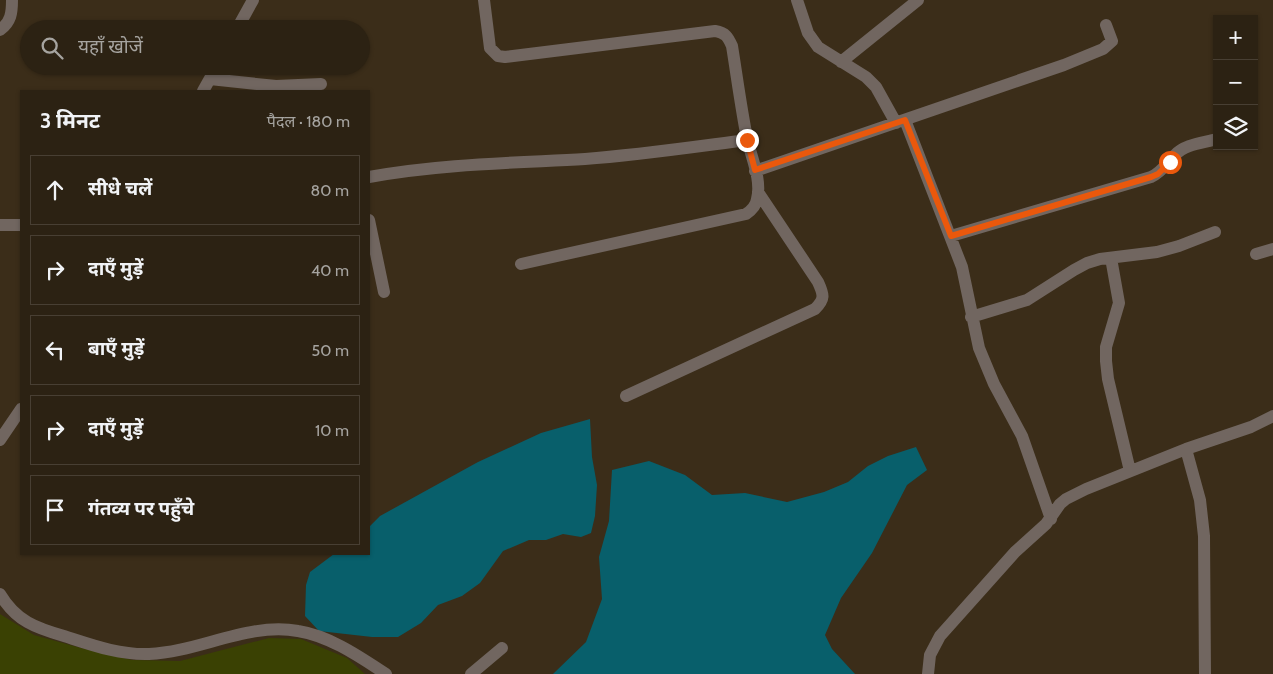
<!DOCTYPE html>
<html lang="hi">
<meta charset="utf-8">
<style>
:root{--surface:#2c2213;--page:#342a1c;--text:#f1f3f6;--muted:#a6a4a0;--line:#483f33}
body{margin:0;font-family:Cabin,"Noto Sans Devanagari",sans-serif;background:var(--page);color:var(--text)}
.controls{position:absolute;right:15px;top:15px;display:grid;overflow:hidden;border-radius:0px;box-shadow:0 1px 4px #0004}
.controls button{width:45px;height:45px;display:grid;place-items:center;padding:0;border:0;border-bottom:1px solid var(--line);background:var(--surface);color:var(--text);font:25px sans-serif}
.stop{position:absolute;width:15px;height:15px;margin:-11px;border:4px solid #ea580c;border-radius:50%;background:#fff}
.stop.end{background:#ea580c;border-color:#fff;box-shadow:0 1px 5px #0008}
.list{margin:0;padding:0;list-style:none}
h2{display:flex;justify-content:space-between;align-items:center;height:65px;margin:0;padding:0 20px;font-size:21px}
h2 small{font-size:16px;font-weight:400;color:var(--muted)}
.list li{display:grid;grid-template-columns:32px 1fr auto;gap:15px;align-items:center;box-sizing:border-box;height:70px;margin:0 10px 10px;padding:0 10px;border:1px solid var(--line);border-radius:0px}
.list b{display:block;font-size:19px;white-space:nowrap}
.list em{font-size:16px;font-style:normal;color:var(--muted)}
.icon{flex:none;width:28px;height:28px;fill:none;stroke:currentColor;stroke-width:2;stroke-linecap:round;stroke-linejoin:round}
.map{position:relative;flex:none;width:1273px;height:674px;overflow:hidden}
.search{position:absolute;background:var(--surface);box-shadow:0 1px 4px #0004;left:20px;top:20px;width:350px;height:55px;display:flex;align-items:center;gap:12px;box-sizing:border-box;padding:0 18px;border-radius:28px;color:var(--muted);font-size:19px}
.panel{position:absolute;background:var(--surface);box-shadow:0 1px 4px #0004;left:20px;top:90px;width:350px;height:465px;border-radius:0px}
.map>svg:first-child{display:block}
.green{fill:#3a4103}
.water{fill:#085f6b}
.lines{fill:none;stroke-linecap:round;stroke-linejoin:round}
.minor{stroke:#716660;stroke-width:12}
.route{stroke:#ea580c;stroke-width:6}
</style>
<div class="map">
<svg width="1273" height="674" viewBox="0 0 1273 674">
<rect width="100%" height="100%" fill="#3b2d19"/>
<path class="green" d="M 0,614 L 34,635 L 81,648 L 132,660 L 180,661 L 269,638 L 301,639 L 347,658 L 365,674 L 0,674 Z"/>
<path class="water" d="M 590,419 L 592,457 L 597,485 L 595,516 L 591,533 L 581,537 L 563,534 L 546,540 L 529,540 L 503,551 L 480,583 L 462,596 L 438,605 L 421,623 L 398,637 L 372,637 L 319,631 L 305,616 L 306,585 L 310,572 L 334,554 L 369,554 L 369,527 L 380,516 L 478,462 L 541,433 Z
M 916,447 L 927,470 L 907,485 L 872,553 L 841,598 L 825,635 L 832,649 L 855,674 L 553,674 L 586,642 L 602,599 L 599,557 L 609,521 L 612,470 L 649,461 L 685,475 L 712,495 L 745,493 L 787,502 L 824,492 L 848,482 L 868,466 L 888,456 Z"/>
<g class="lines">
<path class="minor" d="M 484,0 L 490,48 L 498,56 L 505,57 L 715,31 C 726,33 728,37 732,46 C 737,77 741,108 747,138 C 751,157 762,180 757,199 C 756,206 752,210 746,214 L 521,264
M 797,0 L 808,33 L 818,47 L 866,77 L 876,87 L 896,123
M 237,29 L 253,0
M 0,30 C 11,22 12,13 12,0
M 841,62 L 918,0
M 210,79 L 276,86 L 321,84
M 203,91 L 217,66
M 905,120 L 962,267 L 979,348 L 994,384 L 1022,436 L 1051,519
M 755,171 L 1064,65 L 1103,49 L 1112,41 L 1106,25
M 369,177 C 440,164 513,163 585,159 C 639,155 693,147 747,140
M 369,220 L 384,292
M 0,225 L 21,225
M 951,236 L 1151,177 C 1162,172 1167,163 1175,155 C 1185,144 1203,143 1217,139
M 1256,254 L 1273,249
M 1111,258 L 1119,303 L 1106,347 L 1106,361 L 1108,379 L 1130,471
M 971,317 L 1027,300 L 1074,270 L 1087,263 L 1100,259 L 1157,252 L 1179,246 L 1215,232
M 626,396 L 815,309 C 825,299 824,295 818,282 L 758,192
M 0,440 L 21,409
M 1186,449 L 1200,500 L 1204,536 L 1205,674
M 0,594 C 16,621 36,628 64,636 C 92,645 119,655 149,654 C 199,652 248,622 298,631 C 330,636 360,657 386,674
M 471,674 L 502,648
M 928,674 L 930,655 L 940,636 L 1015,552 L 1046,524 L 1060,504 L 1066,499 L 1086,489 L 1186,449 L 1251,427 L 1273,416"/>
</g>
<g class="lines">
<path class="route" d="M 747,140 L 755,170 L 905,120 L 951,236 L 1151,177 L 1158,174 L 1170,162"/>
</g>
</svg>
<div class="controls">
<button>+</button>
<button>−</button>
<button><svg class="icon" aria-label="layers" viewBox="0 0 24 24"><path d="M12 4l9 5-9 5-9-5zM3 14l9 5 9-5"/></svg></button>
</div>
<div class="stop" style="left:1170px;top:162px"></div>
<div class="stop end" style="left:747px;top:140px"></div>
<div class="search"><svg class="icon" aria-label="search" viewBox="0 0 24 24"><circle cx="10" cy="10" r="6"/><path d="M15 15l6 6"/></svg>यहाँ खोजें</div>
<section class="panel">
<h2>3 मिनट<small>पैदल · 180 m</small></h2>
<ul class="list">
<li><svg class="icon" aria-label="ahead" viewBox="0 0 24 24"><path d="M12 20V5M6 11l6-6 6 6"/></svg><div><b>सीधे चलें</b></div><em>80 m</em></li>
<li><svg class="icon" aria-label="right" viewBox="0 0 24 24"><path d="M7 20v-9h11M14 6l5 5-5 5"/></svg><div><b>दाएँ मुड़ें</b></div><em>40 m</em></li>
<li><svg class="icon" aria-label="left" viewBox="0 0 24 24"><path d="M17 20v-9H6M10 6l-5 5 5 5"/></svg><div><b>बाएँ मुड़ें</b></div><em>50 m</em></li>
<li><svg class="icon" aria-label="right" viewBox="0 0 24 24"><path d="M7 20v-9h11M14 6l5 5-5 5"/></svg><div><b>दाएँ मुड़ें</b></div><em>10 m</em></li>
<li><svg class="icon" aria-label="arrive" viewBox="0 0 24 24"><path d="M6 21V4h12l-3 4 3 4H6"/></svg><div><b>गंतव्य पर पहुँचे</b></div></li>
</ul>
</section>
</div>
